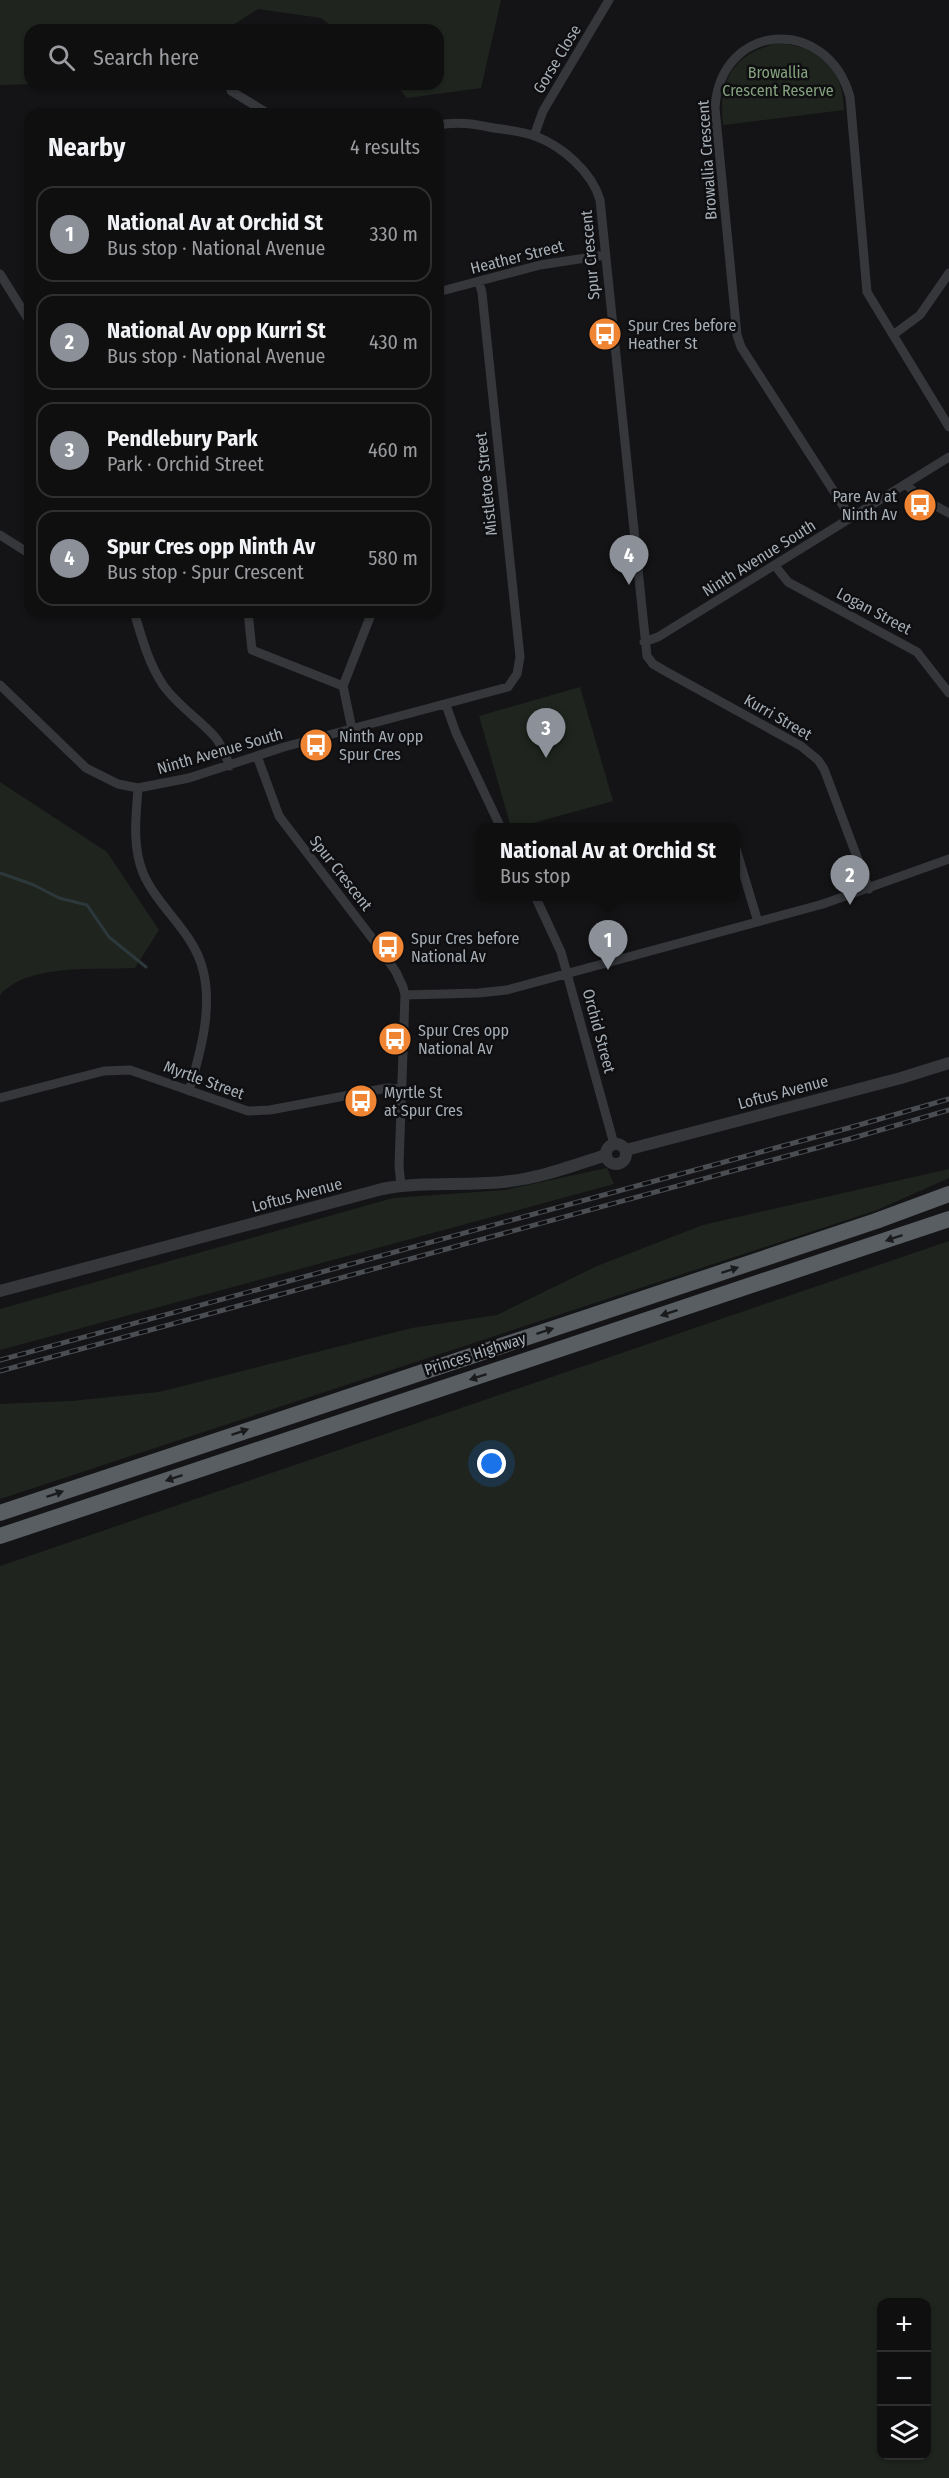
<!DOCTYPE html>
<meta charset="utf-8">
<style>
:root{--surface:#0f0f10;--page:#1d1d1e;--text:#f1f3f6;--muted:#9b9c9f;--line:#2f2f30;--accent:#8c9099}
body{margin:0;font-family:"Fira Sans Condensed",sans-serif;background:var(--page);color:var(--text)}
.controls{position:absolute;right:18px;bottom:18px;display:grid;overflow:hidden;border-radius:12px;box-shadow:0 2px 4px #0004}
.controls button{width:54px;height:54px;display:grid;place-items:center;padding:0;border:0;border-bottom:2px solid var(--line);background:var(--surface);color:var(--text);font:30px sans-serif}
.you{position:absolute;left:492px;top:1464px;width:21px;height:21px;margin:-15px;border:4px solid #fff;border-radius:50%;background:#1a73e8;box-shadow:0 0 0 9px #1a73e833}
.badge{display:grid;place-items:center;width:39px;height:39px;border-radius:50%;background:var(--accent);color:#fff;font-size:20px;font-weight:700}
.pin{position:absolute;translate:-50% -50px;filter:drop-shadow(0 2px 3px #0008)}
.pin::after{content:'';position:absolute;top:32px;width:21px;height:18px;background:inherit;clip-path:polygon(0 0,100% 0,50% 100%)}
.popup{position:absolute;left:476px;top:823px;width:264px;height:78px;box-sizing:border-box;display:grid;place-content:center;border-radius:12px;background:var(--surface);filter:drop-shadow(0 2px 4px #0005);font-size:20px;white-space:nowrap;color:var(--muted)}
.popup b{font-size:22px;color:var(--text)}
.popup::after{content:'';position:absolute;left:50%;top:100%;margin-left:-12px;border:12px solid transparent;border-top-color:var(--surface)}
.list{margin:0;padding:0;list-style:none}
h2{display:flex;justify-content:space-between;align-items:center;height:78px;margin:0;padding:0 24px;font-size:26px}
h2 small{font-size:20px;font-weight:400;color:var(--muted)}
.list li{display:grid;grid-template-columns:39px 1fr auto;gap:18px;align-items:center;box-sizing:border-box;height:96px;margin:0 12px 12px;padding:0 12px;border:2px solid var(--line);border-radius:18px}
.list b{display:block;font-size:22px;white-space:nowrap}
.list p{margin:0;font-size:20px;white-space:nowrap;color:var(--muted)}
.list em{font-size:20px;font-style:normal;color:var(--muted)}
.icon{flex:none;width:33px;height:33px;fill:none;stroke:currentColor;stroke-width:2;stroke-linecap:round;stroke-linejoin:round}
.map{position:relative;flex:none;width:949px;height:2478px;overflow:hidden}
.search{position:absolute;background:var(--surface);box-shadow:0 2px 4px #0004;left:24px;top:24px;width:420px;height:66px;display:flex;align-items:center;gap:15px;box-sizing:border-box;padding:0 21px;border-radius:18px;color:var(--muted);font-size:22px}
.panel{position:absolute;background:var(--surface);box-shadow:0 2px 4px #0004;left:24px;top:108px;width:420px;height:510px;border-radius:18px}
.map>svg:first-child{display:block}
.green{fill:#1f251e;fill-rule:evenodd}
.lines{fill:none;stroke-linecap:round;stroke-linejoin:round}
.stream{stroke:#2c383b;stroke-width:3}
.minor{stroke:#35373b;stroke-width:9}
.tertiary{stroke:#35373b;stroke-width:12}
.trunk{stroke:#595e63;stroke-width:16}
.rail-casing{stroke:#4a4e52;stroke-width:5}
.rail{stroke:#0f0f11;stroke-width:3;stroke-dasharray:9;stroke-linecap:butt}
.oneway{fill:#1a1b1d}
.labels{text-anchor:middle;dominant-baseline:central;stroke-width:5;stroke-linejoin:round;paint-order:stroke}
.street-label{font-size:16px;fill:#a6aeb6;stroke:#0f0f11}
.park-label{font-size:16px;fill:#83a17d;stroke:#0f0f11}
.poi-label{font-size:16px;fill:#a6aeb6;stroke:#0f0f11;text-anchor:start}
</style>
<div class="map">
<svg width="949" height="2478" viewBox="0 0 949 2478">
<rect width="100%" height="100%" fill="#141416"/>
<path class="green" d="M 0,0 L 501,0 L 481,88 L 407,98 L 395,84 L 438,84 L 438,30 L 337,30 L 321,18 L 258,9 L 225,30 L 30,30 L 30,84 L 34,84 L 0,85 Z
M 778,43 C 819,47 843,67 844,110 L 723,125 C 718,80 733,54 778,43 Z
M 580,687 L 613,801 L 519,827 L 511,827 L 479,716 Z
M 0,782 L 107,852 L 159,930 L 135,968 C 95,970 28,963 0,995 Z
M 607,1168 L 614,1184 L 0,1350 L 0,1309 L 393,1198 L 505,1190 Z
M 949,1169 L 949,1178 L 877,1210 L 0,1499 L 0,1404 L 71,1401 L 159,1392 L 412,1328 L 497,1315 L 597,1266 L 703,1225 Z
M 949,1241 L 949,2478 L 0,2478 L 0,1566 ZM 926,2302 L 926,2456 L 882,2456 L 882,2302 Z"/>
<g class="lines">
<path class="stream" d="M 0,873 L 34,885 L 59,898 L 87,905 L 109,937 L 146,967"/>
<path class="minor" d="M 231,91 L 269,114
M 438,125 C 457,121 474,124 494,128 C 507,130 522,131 535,136 C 562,146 592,172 600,200 L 647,656 L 653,664 L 665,671 L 801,746 L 818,760 L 824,769 L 869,889
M 534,136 L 543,111 L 609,0
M 0,274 L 30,322
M 438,292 L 540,265 L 605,255
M 893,335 L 920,315 L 949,273
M 907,485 L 919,497 L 949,513
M 851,518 L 741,347 L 737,335 L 715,108 C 720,22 827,14 850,97 L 867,292 L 949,427
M 0,535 L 30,554
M 776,567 L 788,582 L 917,652 L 949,693
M 134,612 C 142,638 148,662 163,685 C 177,705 199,719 215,737 C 222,745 225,756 230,766
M 248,612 L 252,650 L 343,686
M 644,642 L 658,637 L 949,457
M 0,685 L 86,768 L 118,784 L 138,788 L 189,778 L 284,747 L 508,687 L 517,674 L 520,657 L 482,293 L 479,281
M 446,705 L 456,733 L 501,828
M 352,729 L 343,686 L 372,612
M 257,756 L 279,816 L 378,946 L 396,972 L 403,987 L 405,995 L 399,1166 L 401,1185
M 138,788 C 136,817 132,845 143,873 C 158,908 194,932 203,970 C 213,1009 200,1054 189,1091
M 736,849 L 758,922
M 535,896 L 561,952 L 614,1144
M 405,995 L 478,993 L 507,990 L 823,904 L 949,859
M 0,1098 L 104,1071 L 130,1070 L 248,1111 L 270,1110 L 387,1088 L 401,1089"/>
<path class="tertiary" d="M606 1154a10 10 0 1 1 20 0a10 10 0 1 1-20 0Z
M 626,1150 L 901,1078 L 949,1063
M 0,1291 L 382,1189 C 422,1181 462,1186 502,1182 C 538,1179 572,1166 606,1155"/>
<path class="trunk" d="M 0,1513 L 876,1221 L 949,1194
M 0,1536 L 949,1219"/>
<defs>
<path id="rail" d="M 0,1360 L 852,1127 L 949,1099
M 0,1371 L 853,1138 L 949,1110"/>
</defs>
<use href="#rail" class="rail-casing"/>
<use href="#rail" class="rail"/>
</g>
<defs><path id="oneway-solid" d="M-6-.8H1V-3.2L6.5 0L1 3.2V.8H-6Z" transform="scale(1.5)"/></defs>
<g class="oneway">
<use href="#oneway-solid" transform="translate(894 1238) rotate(161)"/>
<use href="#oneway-solid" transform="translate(730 1270) rotate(-18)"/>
<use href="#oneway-solid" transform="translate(669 1313) rotate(162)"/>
<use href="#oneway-solid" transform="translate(545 1331) rotate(-18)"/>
<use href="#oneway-solid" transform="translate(478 1377) rotate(162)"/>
<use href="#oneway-solid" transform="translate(240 1432) rotate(-19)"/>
<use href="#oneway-solid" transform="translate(174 1478) rotate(161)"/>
<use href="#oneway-solid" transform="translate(55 1494) rotate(-19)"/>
</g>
<defs>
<symbol id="bus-disc" viewBox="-11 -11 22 22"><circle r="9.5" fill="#ef8433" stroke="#0f0f11"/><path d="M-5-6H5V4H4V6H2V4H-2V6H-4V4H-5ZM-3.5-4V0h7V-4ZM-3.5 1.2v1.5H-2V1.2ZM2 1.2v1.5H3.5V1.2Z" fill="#fff"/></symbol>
</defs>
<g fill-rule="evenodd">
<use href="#bus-disc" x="586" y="315" width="38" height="38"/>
<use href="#bus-disc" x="901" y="486" width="38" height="38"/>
<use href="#bus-disc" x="297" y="726" width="38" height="38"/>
<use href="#bus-disc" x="369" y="928" width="38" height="38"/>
<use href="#bus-disc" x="376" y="1020" width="38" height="38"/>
<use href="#bus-disc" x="342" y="1082" width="38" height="38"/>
</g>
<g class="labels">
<g class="street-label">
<text transform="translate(557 59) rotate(-59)">Gorse Close</text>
<text transform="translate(707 160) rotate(-94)">Browallia Crescent</text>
<text transform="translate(590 255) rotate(-95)">Spur Crescent</text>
<text transform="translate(517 257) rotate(-14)">Heather Street</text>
<text transform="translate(486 484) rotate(-96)">Mistletoe Street</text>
<text transform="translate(759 558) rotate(-32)">Ninth Avenue South</text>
<text transform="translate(874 611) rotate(28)">Logan Street</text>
<text transform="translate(778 717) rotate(30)">Kurri Street</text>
<text transform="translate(220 751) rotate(-16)">Ninth Avenue South</text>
<text transform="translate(341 873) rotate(52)">Spur Crescent</text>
<text transform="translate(599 1031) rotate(75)">Orchid Street</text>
<text transform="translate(204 1080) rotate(20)">Myrtle Street</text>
<text transform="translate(783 1092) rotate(-15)">Loftus Avenue</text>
<text transform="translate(297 1195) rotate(-15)">Loftus Avenue</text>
<text transform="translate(475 1354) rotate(-18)">Princes Highway</text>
</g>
<g class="park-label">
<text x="778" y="72">Browallia<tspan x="778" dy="18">Crescent Reserve</tspan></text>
</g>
<g class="poi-label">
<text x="628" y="325">Spur Cres before<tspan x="628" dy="18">Heather St</tspan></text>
<text x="897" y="496" text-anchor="end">Pare Av at<tspan x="897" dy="18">Ninth Av</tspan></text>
<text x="339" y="736">Ninth Av opp<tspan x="339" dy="18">Spur Cres</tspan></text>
<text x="411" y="938">Spur Cres before<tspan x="411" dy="18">National Av</tspan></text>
<text x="418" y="1030">Spur Cres opp<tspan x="418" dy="18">National Av</tspan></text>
<text x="384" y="1092">Myrtle St<tspan x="384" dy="18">at Spur Cres</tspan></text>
</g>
</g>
</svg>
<div class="controls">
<button>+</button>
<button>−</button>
<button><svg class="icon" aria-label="layers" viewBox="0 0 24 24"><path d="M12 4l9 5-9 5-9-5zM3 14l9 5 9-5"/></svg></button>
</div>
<div class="you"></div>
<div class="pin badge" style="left:608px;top:970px">1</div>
<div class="popup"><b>National Av at Orchid St</b>Bus stop</div>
<div class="pin badge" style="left:850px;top:905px">2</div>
<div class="pin badge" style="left:546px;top:758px">3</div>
<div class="pin badge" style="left:629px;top:585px">4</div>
<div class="search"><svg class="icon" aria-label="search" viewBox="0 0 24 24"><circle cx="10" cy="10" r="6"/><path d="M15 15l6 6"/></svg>Search here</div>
<section class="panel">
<h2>Nearby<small>4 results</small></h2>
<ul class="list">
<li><span class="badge">1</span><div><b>National Av at Orchid St</b><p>Bus stop · National Avenue</p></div><em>330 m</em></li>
<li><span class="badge">2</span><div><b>National Av opp Kurri St</b><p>Bus stop · National Avenue</p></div><em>430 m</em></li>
<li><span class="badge">3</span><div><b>Pendlebury Park</b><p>Park · Orchid Street</p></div><em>460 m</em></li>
<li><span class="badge">4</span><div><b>Spur Cres opp Ninth Av</b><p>Bus stop · Spur Crescent</p></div><em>580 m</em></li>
</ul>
</section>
</div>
